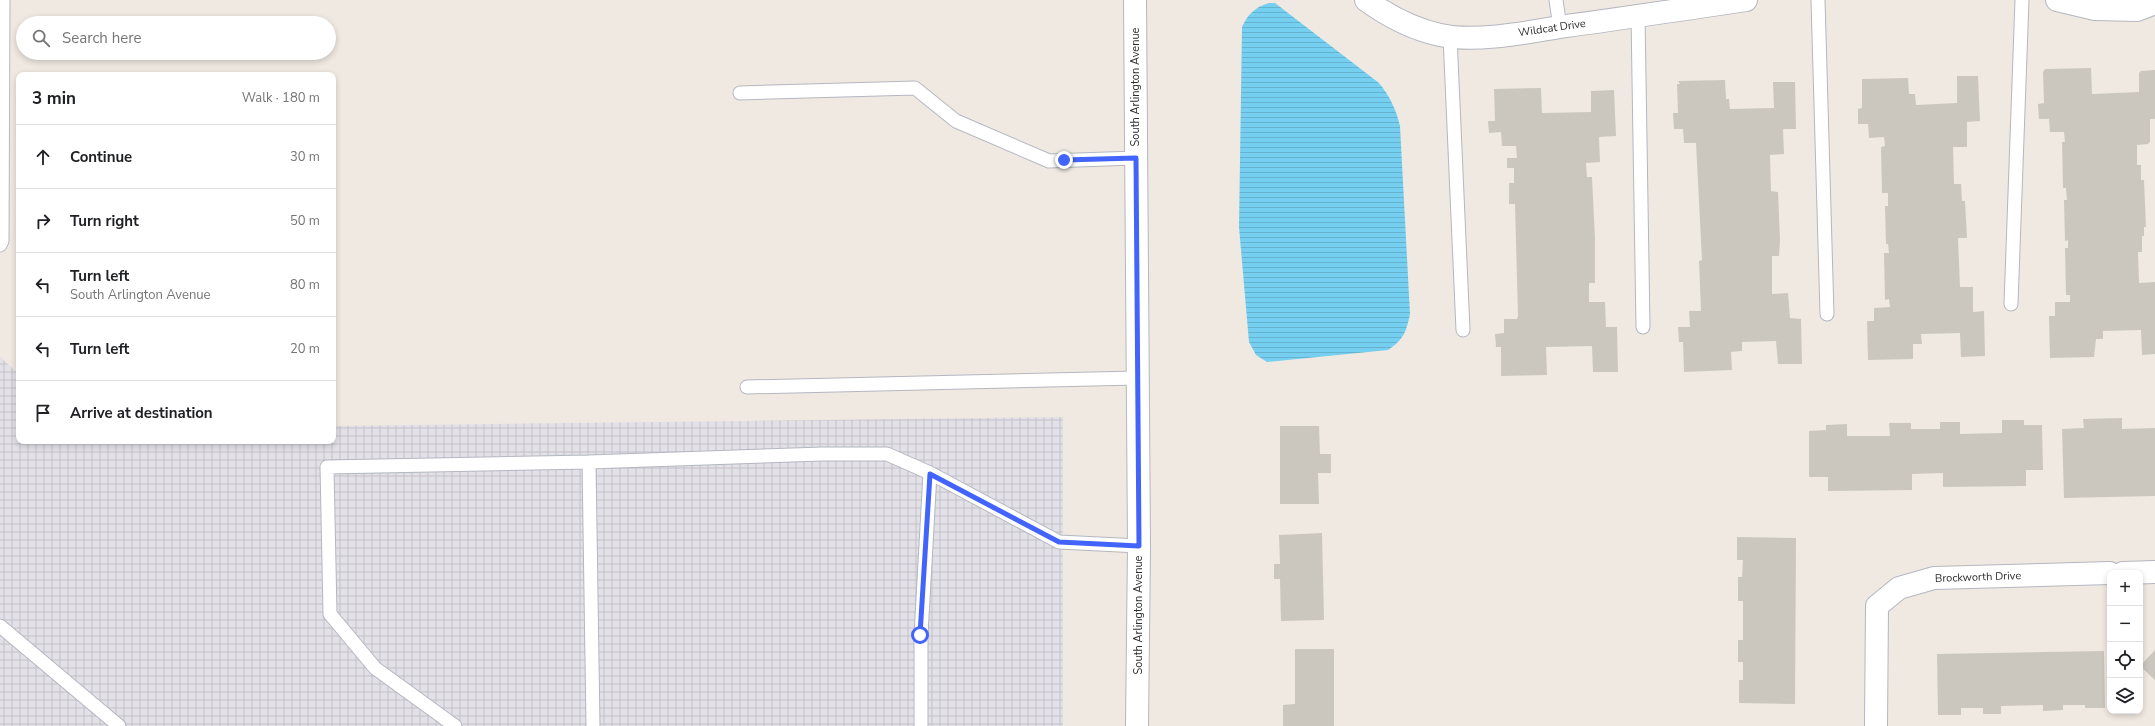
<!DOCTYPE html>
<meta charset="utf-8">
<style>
:root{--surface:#fff;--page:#f2f2f2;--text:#202124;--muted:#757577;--line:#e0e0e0}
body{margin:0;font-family:"Nunito Sans",sans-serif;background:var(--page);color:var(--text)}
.controls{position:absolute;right:12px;bottom:12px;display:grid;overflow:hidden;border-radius:8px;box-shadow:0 2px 6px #0003}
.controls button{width:36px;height:36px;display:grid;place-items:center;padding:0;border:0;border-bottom:1px solid var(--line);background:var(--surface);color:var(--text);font:20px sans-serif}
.stop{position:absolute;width:12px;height:12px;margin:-9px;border:3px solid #4264fb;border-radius:50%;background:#fff}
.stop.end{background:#4264fb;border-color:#fff;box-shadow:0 1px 4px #0008}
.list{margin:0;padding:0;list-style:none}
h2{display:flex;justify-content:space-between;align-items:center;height:52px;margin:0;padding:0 16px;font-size:17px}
h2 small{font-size:13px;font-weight:400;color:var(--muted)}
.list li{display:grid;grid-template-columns:26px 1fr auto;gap:12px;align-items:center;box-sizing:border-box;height:64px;padding:0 16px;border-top:1px solid var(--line)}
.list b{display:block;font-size:15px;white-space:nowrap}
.list p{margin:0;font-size:13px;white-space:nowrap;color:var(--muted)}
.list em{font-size:13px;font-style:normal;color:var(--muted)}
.icon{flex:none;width:22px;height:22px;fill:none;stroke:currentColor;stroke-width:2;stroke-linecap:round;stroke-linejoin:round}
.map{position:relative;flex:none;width:2155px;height:726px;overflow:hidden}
.search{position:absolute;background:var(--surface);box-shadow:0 2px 6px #0003;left:16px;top:16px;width:320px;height:44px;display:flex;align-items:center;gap:10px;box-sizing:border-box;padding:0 14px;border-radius:22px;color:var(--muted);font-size:15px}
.panel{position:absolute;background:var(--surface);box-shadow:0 2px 6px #0003;left:16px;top:72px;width:320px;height:372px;border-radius:8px}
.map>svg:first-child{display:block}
.industrial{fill:url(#industrial-grid)}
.water{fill:url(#water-rules)}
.building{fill:#cbc7bf}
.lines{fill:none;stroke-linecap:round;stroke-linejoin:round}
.lane-casing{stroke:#b4b7c1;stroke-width:15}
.street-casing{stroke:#b4b7c1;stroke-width:24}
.secondary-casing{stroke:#b4b7c1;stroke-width:24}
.lane{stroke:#fff;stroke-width:13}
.street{stroke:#fff;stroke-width:22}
.secondary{stroke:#fff;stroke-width:22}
.route{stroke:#4264fb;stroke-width:5}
.labels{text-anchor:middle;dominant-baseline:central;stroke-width:3.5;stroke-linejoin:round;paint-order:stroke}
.street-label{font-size:11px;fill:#2e2e2e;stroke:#fff}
</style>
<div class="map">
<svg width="2155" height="726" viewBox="0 0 2155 726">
<defs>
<pattern id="industrial-grid" width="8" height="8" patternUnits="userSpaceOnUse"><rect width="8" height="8" fill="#e3e1e8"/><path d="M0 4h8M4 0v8" fill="none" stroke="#c3c1c7"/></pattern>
<pattern id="water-rules" width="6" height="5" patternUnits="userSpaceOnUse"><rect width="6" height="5" fill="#75cff0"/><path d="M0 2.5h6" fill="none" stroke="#66b2ce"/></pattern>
</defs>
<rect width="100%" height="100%" fill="#efe9e1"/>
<path class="industrial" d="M 0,357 L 19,374 L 19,441 L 333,441 L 333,426 L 1063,417 L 1063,726 L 0,726 Z"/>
<path class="water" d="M 1269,3 L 1275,3 L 1379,83 C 1390,96 1396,110 1400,126 L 1410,314 C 1406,332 1404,339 1388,350 L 1267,362 L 1256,355 L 1249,342 L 1239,227 L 1242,27 C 1248,14 1255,7 1269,3 Z"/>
<path class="building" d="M 2091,68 L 2092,94 L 2139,92 L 2139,73 L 2141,71 L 2155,70 L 2155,119 L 2150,119 L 2150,142 L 2148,144 L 2137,145 L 2137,165 L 2141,165 L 2141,180 L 2144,180 L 2146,227 L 2144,227 L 2144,236 L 2142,236 L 2142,252 L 2138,252 L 2139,283 L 2155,282 L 2155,354 L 2142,355 L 2141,330 L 2103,331 L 2103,339 L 2096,339 L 2094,357 L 2050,358 L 2049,316 L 2055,316 L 2055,302 L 2070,302 L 2070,295 L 2066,295 L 2065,248 L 2068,248 L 2068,240 L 2065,241 L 2064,200 L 2067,200 L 2066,188 L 2063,188 L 2062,142 L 2065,142 L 2064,132 L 2050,132 L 2049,119 L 2039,119 L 2038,104 L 2044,103 L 2043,72 L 2045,69 Z
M 1957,76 L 1978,76 L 1980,121 L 1967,122 L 1967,147 L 1953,147 L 1954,184 L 1961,184 L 1962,201 L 1965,201 L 1967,238 L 1958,238 L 1960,287 L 1973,287 L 1973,312 L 1984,311 L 1985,356 L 1961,357 L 1960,333 L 1921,334 L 1922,344 L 1913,344 L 1913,359 L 1868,360 L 1867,321 L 1874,321 L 1874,308 L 1890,307 L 1889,299 L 1885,300 L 1884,253 L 1889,253 L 1888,244 L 1886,244 L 1885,206 L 1888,206 L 1888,193 L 1882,193 L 1881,147 L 1885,146 L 1884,137 L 1869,138 L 1868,124 L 1858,124 L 1858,109 L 1862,108 L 1862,79 L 1908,78 L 1909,94 L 1915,94 L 1916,105 L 1957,103 Z
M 1725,80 L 1726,99 L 1729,99 L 1730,109 L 1774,108 L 1773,82 L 1795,82 L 1796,129 L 1783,129 L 1784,154 L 1770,155 L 1771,191 L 1778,192 L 1780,240 L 1779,256 L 1772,256 L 1772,294 L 1788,293 L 1790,318 L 1801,319 L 1802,364 L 1778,364 L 1776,341 L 1742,342 L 1742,351 L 1731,352 L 1732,370 L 1684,372 L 1683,342 L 1679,342 L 1678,327 L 1690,327 L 1689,311 L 1701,311 L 1699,261 L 1702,260 L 1696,143 L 1684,143 L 1683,129 L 1674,129 L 1673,113 L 1678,113 L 1677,84 L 1680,84 L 1678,81 Z
M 1541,88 L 1542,113 L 1591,112 L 1591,91 L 1614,90 L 1616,136 L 1599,137 L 1600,162 L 1586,163 L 1587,177 L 1592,177 L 1595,239 L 1595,283 L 1589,283 L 1589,302 L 1605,302 L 1606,327 L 1617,327 L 1618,372 L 1593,372 L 1592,346 L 1546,347 L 1547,375 L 1501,376 L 1501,347 L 1496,347 L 1495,334 L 1504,333 L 1504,319 L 1517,319 L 1518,316 L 1515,204 L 1509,204 L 1509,183 L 1514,183 L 1514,168 L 1507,168 L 1507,158 L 1517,158 L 1516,146 L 1502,146 L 1501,132 L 1489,133 L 1488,121 L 1495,121 L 1494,89 Z
M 2122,418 L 2122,429 L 2155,428 L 2155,496 L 2064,498 L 2062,429 L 2084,428 L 2083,419 Z
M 2002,420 L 2024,420 L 2024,425 L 2042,425 L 2043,470 L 2026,470 L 2026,486 L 1943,487 L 1943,473 L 1912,474 L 1912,490 L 1828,491 L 1828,477 L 1809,477 L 1809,431 L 1826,430 L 1826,425 L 1847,424 L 1847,436 L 1890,436 L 1889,423 L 1911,423 L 1911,429 L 1940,429 L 1940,422 L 1960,422 L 1960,434 L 2002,433 Z
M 1280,426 L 1319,426 L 1320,454 L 1331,454 L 1331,473 L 1318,473 L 1319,504 L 1280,504 Z
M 1322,533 L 1324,620 L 1281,621 L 1280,579 L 1274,579 L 1274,564 L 1280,564 L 1279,535 Z
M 1737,537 L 1796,538 L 1795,704 L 1739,703 L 1739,680 L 1743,680 L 1743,662 L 1738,662 L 1738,640 L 1743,640 L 1743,601 L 1738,601 L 1738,577 L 1742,577 L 1743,560 L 1737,560 Z
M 1295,649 L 1334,649 L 1334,726 L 1283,726 L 1283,705 L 1295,704 Z
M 2155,650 L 2155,680 L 2140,666 Z
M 2104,651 L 2105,708 L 2085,708 L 2085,705 L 2063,705 L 2063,710 L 2043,711 L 2043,705 L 2001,706 L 2001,714 L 1983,714 L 1983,708 L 1961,708 L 1961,715 L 1938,715 L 1937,654 Z"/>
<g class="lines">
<defs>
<path id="lane" d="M 1556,0 L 1560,27
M 1818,0 L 1827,314
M 1638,16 L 1643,327
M 1450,36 L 1463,330
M 740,93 L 915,88 L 956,121 L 1049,161 L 1136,158
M 0,245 L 2,241 L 3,0
M 2011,304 L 2022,0
M 747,387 L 1137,378
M 930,473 L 1059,542 L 1139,546
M 0,626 L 119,726
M 455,726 L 375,668 L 330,614 L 327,467 L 589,462
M 593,726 L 589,462 L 823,454 L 887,454 L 930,473 L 921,635 L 921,726"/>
<path id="street" d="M 1366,0 C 1388,16 1413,29 1440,35 C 1476,43 1529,32 1566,26 C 1626,18 1686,9 1746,0
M 2057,0 L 2095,9 L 2137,10 L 2155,3
M 2123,573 L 2155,572
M 1876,726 L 1877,606 L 1899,588 L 1934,578 L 2110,573"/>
<path id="secondary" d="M 1135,0 L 1139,546 L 1137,726"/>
</defs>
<use href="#lane" class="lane-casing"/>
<use href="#street" class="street-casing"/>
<use href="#secondary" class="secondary-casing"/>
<use href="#lane" class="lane"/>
<use href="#street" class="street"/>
<use href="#secondary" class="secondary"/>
</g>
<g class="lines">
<path class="route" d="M 920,635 L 930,474 L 1059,542 L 1139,546 L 1136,158 L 1064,160"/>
</g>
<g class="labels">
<g class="street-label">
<text transform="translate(1552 28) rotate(-8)">Wildcat Drive</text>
<text transform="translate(1135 87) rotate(-90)">South Arlington Avenue</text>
<text transform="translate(1978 577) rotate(-2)">Brockworth Drive</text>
<text transform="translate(1138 615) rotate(-90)">South Arlington Avenue</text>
</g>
</g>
</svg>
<div class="controls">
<button>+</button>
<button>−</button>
<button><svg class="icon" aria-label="locate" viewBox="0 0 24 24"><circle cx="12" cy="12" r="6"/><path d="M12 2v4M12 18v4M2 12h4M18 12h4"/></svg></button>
<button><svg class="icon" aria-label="layers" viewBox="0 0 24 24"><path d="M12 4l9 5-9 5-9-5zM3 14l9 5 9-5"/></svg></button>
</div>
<div class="stop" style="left:920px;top:635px"></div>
<div class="stop end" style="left:1064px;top:160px"></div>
<div class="search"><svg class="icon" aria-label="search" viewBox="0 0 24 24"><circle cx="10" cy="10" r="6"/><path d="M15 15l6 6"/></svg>Search here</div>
<section class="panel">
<h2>3 min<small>Walk · 180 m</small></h2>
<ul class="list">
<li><svg class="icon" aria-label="ahead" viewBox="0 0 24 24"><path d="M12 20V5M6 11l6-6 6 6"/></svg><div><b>Continue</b></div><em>30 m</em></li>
<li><svg class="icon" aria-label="right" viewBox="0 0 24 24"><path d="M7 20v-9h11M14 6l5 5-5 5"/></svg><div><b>Turn right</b></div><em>50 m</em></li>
<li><svg class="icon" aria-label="left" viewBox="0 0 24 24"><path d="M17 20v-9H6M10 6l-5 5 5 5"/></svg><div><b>Turn left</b><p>South Arlington Avenue</p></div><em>80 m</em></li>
<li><svg class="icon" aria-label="left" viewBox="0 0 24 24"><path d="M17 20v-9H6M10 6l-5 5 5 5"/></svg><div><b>Turn left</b></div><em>20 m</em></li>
<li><svg class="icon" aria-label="arrive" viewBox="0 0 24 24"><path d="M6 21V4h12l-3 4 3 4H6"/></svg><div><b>Arrive at destination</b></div></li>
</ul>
</section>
</div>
